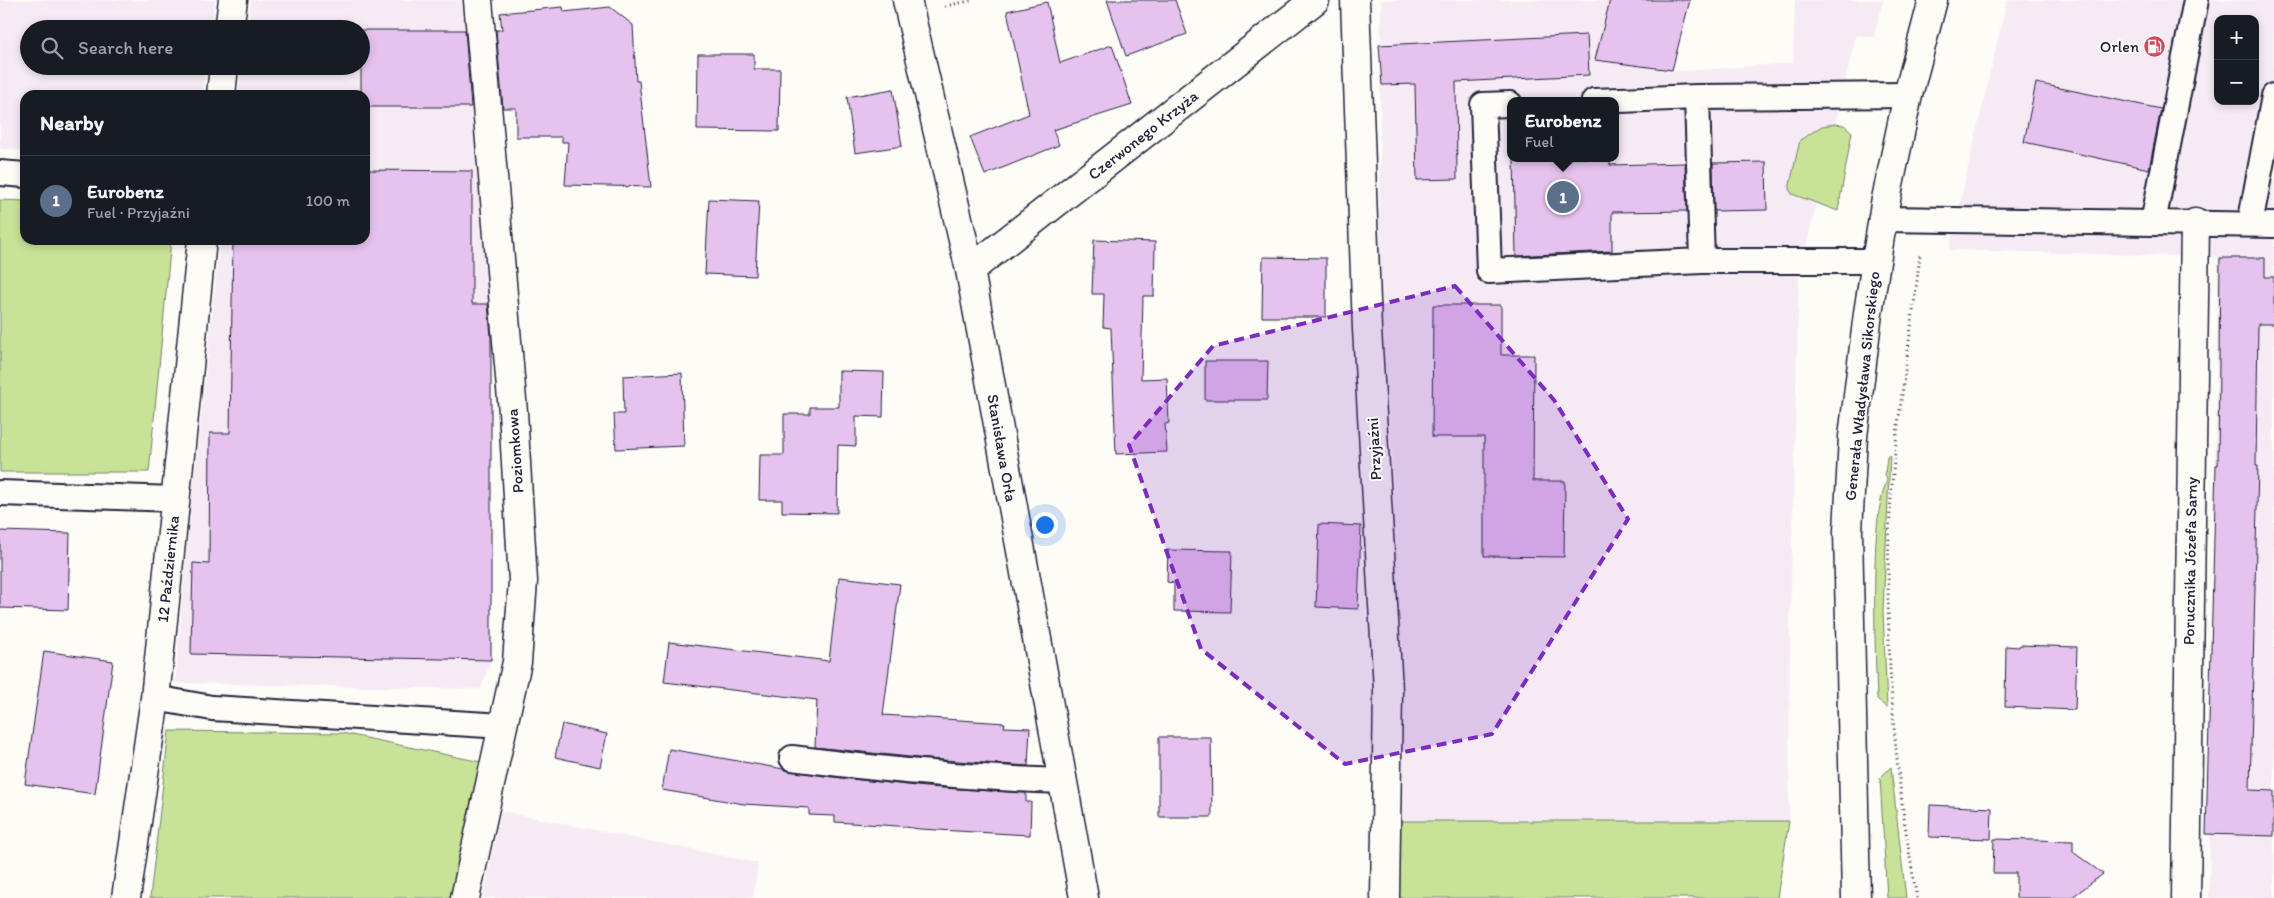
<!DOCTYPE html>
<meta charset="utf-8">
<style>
:root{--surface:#171b24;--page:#242831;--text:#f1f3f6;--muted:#9ea1a6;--line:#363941;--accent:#d93025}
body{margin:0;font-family:Itim,sans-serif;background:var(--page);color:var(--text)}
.controls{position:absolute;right:15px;top:15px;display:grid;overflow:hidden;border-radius:10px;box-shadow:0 2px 8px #0003}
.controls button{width:45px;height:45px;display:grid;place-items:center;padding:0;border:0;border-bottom:1px solid var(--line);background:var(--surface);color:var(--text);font:25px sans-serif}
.you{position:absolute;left:1044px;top:524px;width:18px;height:18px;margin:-12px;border:4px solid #fff;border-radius:50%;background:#1a73e8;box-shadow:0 0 0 8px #1a73e833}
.badge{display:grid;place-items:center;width:32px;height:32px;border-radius:50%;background:var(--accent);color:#fff;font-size:16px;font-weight:700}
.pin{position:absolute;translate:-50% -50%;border:2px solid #fff;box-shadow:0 1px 5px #0006}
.popup{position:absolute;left:1507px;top:97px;width:112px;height:65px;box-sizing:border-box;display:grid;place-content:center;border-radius:10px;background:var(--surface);filter:drop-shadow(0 1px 4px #0005);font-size:16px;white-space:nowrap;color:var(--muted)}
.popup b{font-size:19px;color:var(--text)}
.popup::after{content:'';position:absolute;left:50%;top:100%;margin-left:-10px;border:10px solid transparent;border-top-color:var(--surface)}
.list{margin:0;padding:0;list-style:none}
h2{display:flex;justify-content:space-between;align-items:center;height:65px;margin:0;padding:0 20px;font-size:21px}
h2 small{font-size:16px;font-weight:400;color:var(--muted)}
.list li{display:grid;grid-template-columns:32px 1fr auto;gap:15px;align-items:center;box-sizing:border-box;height:90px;padding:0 20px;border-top:1px solid var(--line)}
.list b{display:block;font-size:19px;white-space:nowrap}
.list p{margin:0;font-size:16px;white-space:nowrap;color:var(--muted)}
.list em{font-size:16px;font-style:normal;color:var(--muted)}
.icon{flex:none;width:28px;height:28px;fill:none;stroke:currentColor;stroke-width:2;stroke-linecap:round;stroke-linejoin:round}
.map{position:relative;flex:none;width:2274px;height:898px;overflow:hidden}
.search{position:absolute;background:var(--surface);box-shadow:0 2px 8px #0003;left:20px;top:20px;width:350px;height:55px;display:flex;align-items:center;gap:12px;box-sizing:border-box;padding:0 18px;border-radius:28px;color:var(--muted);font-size:19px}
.panel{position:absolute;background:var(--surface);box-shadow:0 2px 8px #0003;left:20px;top:90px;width:350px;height:155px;border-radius:15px}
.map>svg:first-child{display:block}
.built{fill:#f6ebf5;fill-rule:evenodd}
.green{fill:#c8e298;stroke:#75826a}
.building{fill:#e6c3ef;stroke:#22223b}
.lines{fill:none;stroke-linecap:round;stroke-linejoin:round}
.service-casing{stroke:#22223b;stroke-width:28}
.minor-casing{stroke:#22223b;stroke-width:31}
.secondary-casing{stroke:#22223b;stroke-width:31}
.path{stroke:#22223b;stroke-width:3;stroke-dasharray:1 4;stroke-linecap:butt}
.service{stroke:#fdfcf7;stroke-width:24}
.minor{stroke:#fdfcf7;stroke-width:28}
.secondary{stroke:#fdfcf7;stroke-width:28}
.marked{fill:#7b2cbf;fill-opacity:0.2;stroke:#7b2cbf;stroke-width:4;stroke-dasharray:10 6;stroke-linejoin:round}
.labels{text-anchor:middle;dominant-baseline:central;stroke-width:4;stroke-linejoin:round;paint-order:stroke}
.poi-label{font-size:16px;fill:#22223b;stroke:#fdfcf7;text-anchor:end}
.street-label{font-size:16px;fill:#22223b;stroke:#fdfcf7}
</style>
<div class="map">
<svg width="2274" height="898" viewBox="0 0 2274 898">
<rect width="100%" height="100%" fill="#fdfcf7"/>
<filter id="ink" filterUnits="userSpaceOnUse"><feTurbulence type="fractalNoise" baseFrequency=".02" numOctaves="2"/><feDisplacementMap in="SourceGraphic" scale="10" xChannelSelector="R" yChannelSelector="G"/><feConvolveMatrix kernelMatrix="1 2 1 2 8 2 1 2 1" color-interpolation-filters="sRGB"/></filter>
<g filter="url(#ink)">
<path class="built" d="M 0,0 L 215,0 L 211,29 L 29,29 L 29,66 L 206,66 L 201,95 L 25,95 L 25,150 L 0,149 Z
M 251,0 L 473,0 L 472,107 L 491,304 L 491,660 L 481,689 L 175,683 L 187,544 L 220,240 L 365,240 L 365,95 L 238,95 L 242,66 L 361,66 L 361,29 L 247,29 Z
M 1381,0 L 1690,0 L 1672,72 L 1793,63 L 1795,0 L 1883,0 L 1874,37 L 1856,35 L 1799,277 L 1790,623 L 1789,821 L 1400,821 L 1398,638 L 1392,455 L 1379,282 ZM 1510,101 L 1616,101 L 1616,158 L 1510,158 Z
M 2007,0 L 2274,0 L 2274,898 L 2209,898 L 2218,257 L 1949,250 ZM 2218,19 L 2255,19 L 2255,101 L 2218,101 Z
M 501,811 L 758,863 L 753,898 L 483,898 Z"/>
<path class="green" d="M 1835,124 L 1844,125 L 1852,132 L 1838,211 L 1792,194 L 1789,189 L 1800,140 L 1822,126 Z
M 0,200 L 25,201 L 25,240 L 171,240 L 149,472 L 0,472 Z
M 1890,455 L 1883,611 L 1887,708 L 1877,699 C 1875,654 1874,609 1875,564 C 1876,536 1877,506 1887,480 L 1885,474 L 1887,457 Z
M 169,731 L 342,733 L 481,762 L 458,898 L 150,898 Z
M 1891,767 L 1906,898 L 1887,898 L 1880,778 Z
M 1400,821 L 1789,821 L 1777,898 L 1399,898 Z"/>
<path class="building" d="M 1107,0 L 1175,0 L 1187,34 L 1126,56 Z
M 1610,0 L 1690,0 L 1672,70 L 1595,60 Z
M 1047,2 L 1060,63 L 1112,45 L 1132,105 L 1053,130 L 1059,145 L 985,175 L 970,137 L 1029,114 L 1007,11 Z
M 563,7 L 564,12 L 610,7 L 633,25 L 636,81 L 639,81 L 651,187 L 565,185 L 568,142 L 562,142 L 562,137 L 516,137 L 516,108 L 503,108 L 496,30 L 502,30 L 500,13 Z
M 361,30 L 465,30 L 471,107 L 365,107 L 365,95 L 361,95 Z
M 1587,35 L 1589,75 L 1456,82 L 1457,179 L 1417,180 L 1415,84 L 1382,85 L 1379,45 Z
M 698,54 L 754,54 L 754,69 L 780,69 L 779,131 L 697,130 Z
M 2036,83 L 2161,109 L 2149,169 L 2024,142 Z
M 893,89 L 902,146 L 855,153 L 847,97 Z
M 1514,158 L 1610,158 L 1610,165 L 1685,163 L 1687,211 L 1612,212 L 1612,251 L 1516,256 Z
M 1766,162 L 1767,210 L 1714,211 L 1713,163 Z
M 365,170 L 472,171 L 472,304 L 488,304 L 491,337 L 491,660 L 191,654 L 193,563 L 209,564 L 210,433 L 230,433 L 233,240 L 365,240 Z
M 709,199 L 759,201 L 755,276 L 705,274 Z
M 1094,240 L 1155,242 L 1154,296 L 1143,296 L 1141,379 L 1167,378 L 1169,423 L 1165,424 L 1167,452 L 1116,454 L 1111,328 L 1103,327 L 1104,294 L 1092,294 Z
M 1263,257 L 1326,258 L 1326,317 L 1262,317 Z
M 2220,258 L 2265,258 L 2265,277 L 2274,277 L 2274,324 L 2258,324 L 2256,466 L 2258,466 L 2250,790 L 2274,791 L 2274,836 L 2206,834 L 2216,465 L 2218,465 Z
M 1433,305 L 1501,305 L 1501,355 L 1534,355 L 1533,481 L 1565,481 L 1564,557 L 1484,556 L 1484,437 L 1432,437 Z
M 1205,361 L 1268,361 L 1267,400 L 1205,400 Z
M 839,371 L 884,372 L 883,417 L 856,416 L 856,446 L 838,445 L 837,513 L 782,512 L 782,500 L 759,500 L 760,455 L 784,455 L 784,414 L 810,414 L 810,407 L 839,407 Z
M 682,373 L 684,446 L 616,449 L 614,414 L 624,414 L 623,376 Z
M 1319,524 L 1361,526 L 1358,609 L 1316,607 Z
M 0,531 L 70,533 L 68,610 L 0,608 Z
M 1168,550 L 1232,551 L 1230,612 L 1174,611 L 1174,583 L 1167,582 Z
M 839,577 L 900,584 L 883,715 L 1005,723 L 1004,727 L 1030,728 L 1028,766 L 928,759 L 815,747 L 817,700 L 664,682 L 669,642 L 829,661 Z
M 2020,645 L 2077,647 L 2075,710 L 2005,707 L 2006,646 L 2019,647 Z
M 44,651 L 113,661 L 95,794 L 25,784 Z
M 562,724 L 607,734 L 600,767 L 555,757 Z
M 1159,737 L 1211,737 L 1212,817 L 1159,817 Z
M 669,749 L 824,776 L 926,787 L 1026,793 L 1026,802 L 1031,802 L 1030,835 L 920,829 L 898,826 L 835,822 L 835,816 L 809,815 L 809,808 L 744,804 L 662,790 Z
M 1930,805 L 1992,808 L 1991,839 L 1929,837 Z
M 1994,839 L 2073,841 L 2073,852 L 2103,874 L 2071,898 L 2016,898 L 2016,873 L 1993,873 Z"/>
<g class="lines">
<defs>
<path id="service" d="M 1594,101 L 1697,97
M 1510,104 L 1483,105 L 1489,271 L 1702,261
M 0,173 L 25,175
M 1883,219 L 2153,223 L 2196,0
M 2153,223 L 2274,225
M 2250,224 L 2274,96
M 1876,261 L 1702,261 L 1697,97 L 1908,95
M 0,493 L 175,499
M 155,698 L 212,708 L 503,726
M 792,758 C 882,770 972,778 1063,781"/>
<path id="minor" d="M 907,0 L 970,270 L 1084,898
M 1355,0 L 1367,329 L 1388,690 L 1385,898
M 229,29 L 233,0
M 221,95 L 224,66
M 970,270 L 1315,0
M 126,898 L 155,698 L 202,240
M 465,898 L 517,662 L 523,581 L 513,412 L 478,0
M 2186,898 L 2195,223"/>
<path id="secondary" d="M 1856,898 L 1848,531 L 1853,437 L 1868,313 L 1885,204 L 1908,95 L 1933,0"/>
</defs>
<use href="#service" class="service-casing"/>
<use href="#minor" class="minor-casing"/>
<use href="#secondary" class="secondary-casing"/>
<path class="path" d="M 945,6 L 974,0
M 1917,898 C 1895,779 1885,657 1889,536 C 1892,441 1910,348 1920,254"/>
<use href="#service" class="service"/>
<use href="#minor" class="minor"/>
<use href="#secondary" class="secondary"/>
</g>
</g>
<path class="marked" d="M 1455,286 L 1554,400 L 1628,519 L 1492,734 L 1345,764 L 1201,649 L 1129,445 L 1213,346 Z"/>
<defs>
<symbol id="fuel-disc" viewBox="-11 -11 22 22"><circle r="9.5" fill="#d1495b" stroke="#fdfcf7"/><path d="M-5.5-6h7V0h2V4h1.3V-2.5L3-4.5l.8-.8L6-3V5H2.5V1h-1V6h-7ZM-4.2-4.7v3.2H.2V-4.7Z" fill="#fff"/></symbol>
</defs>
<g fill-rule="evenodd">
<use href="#fuel-disc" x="2142" y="34" width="25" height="25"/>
</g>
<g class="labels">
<g class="poi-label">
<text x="2139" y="46">Orlen</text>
</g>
<g class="street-label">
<text transform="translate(1143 135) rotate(-38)">Czerwonego Krzyża</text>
<text transform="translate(1862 386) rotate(-84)">Generała Władysława Sikorskiego</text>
<text transform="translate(1002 448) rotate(80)">Stanisława Orła</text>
<text transform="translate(1374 449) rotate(-93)">Przyjaźni</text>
<text transform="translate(515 451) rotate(-94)">Poziomkowa</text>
<text transform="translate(2190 561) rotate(-89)">Porucznika Józefa Sarny</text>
<text transform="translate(168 569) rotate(-84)">12 Października</text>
</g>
</g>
</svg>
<div class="controls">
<button>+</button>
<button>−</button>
</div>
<div class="you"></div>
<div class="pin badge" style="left:1563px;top:197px;background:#5c6f8a">1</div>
<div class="popup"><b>Eurobenz</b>Fuel</div>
<div class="search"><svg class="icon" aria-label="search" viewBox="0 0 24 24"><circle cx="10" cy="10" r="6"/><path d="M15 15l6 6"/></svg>Search here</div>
<section class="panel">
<h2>Nearby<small></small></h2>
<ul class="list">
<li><span class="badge" style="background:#5c6f8a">1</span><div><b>Eurobenz</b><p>Fuel · Przyjaźni</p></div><em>100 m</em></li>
</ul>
</section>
</div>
